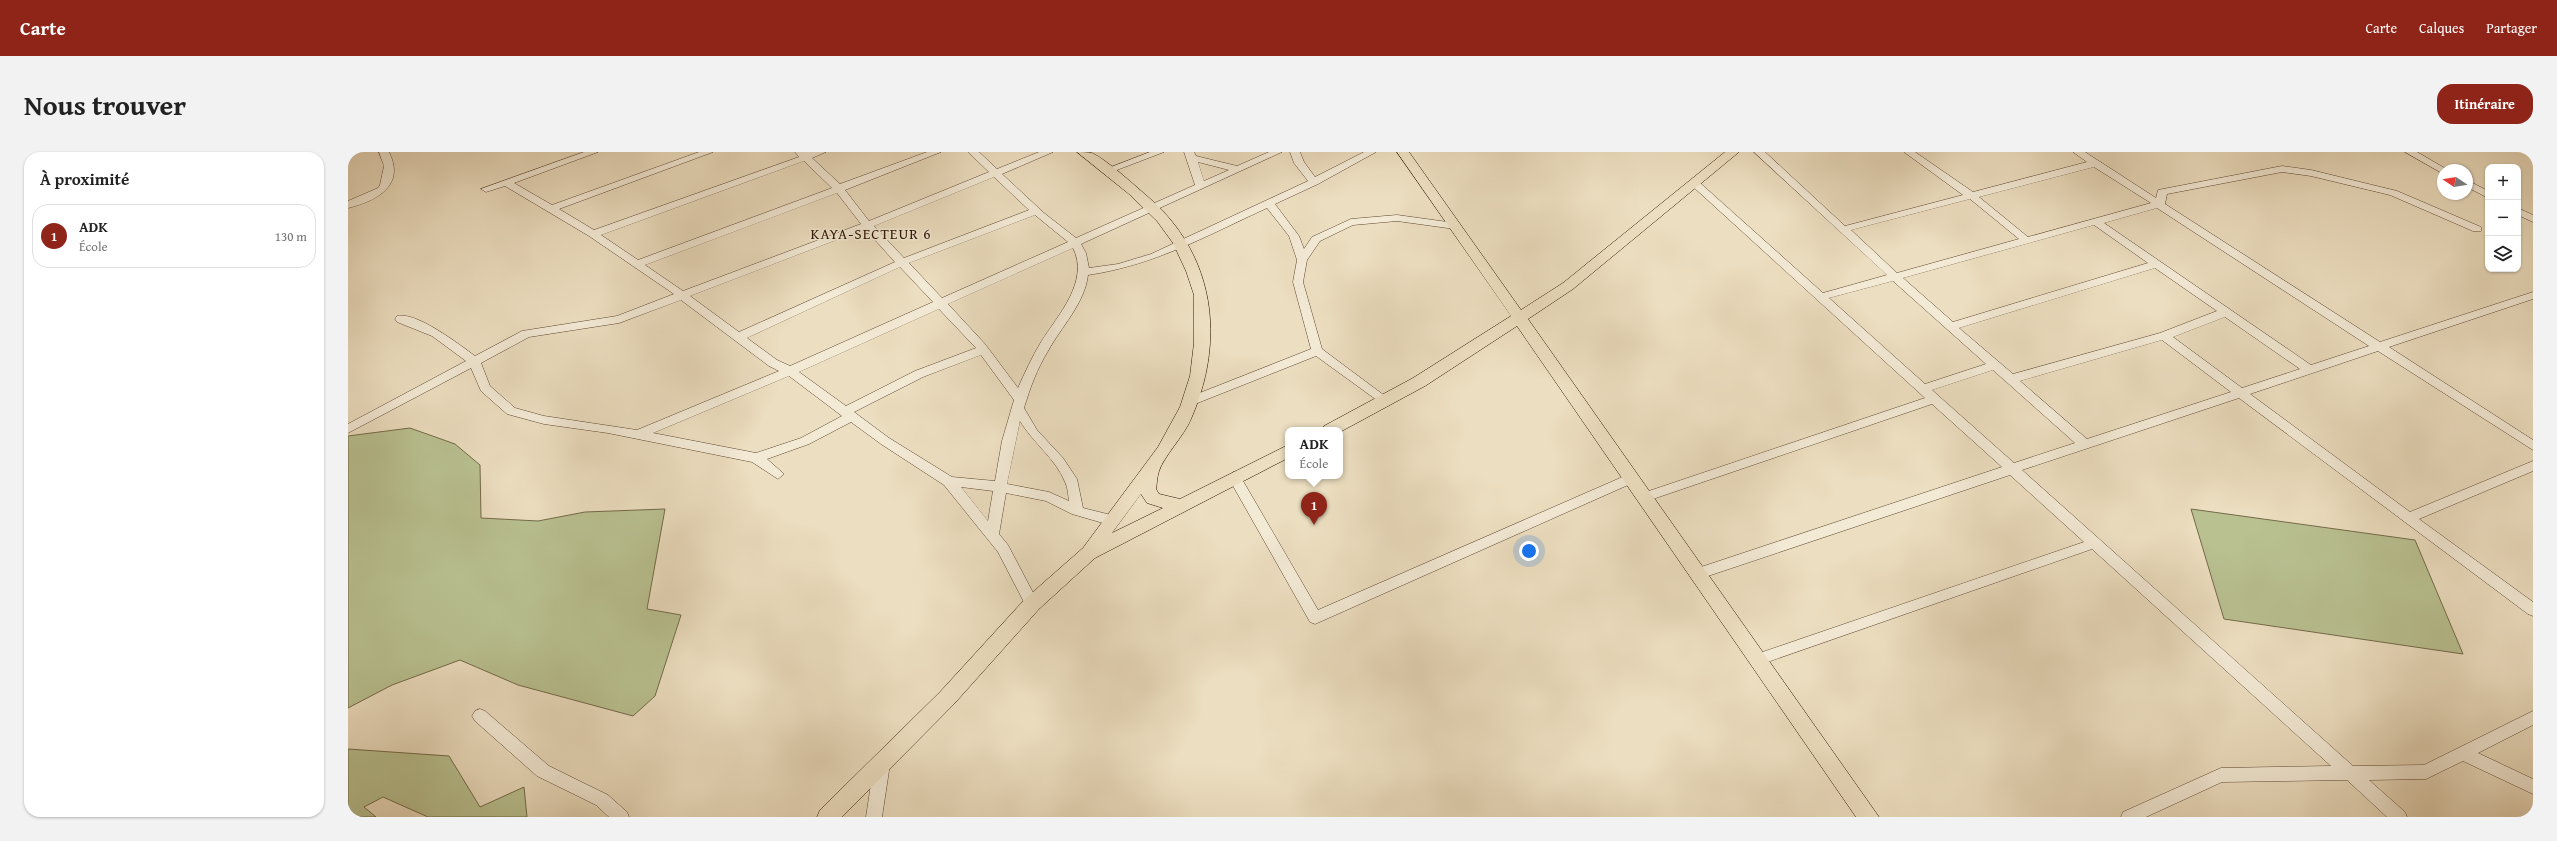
<!DOCTYPE html>
<html lang="fr">
<meta charset="utf-8">
<style>
:root{--surface:#fff;--page:#f2f2f2;--text:#222;--muted:#767676;--line:#e0e0e0;--accent:#8f2418}
body{margin:0;font-family:"Gentium Book Plus",serif;background:var(--page);color:var(--text)}
.controls{position:absolute;right:12px;top:12px;display:grid;overflow:hidden;border-radius:8px;box-shadow:0 1px 3px #0004}
.controls button{width:36px;height:36px;display:grid;place-items:center;padding:0;border:0;border-bottom:1px solid var(--line);background:var(--surface);color:var(--text);font:20px sans-serif}
.compass{position:absolute;left:2089px;top:12px;width:36px;height:36px;border-radius:50%;background:var(--surface);box-shadow:0 1px 3px #0004;rotate:282deg}
.you{position:absolute;left:1181px;top:399px;width:14px;height:14px;margin:-10px;border:3px solid #fff;border-radius:50%;background:#1a73e8;box-shadow:0 0 0 6px #1a73e833}
.badge{display:grid;place-items:center;width:26px;height:26px;border-radius:50%;background:var(--accent);color:#fff;font-size:13px;font-weight:700}
.pin{position:absolute;translate:-50% -33px;filter:drop-shadow(0 1px 2px #0008)}
.pin::after{content:'';position:absolute;top:21px;width:14px;height:12px;background:inherit;clip-path:polygon(0 0,100% 0,50% 100%)}
.popup{position:absolute;left:937px;top:275px;width:58px;height:52px;box-sizing:border-box;display:grid;place-content:center;border-radius:8px;background:var(--surface);filter:drop-shadow(0 1px 3px #0005);font-size:13px;white-space:nowrap;color:var(--muted)}
.popup b{font-size:15px;color:var(--text)}
.popup::after{content:'';position:absolute;left:50%;top:100%;margin-left:-8px;border:8px solid transparent;border-top-color:var(--surface)}
.list{margin:0;padding:0;list-style:none}
h2{display:flex;justify-content:space-between;align-items:center;height:52px;margin:0;padding:0 16px;font-size:17px}
h2 small{font-size:13px;font-weight:400;color:var(--muted)}
.list li{display:grid;grid-template-columns:26px 1fr auto;gap:12px;align-items:center;box-sizing:border-box;height:64px;margin:0 8px 8px;padding:0 8px;border:1px solid var(--line);border-radius:16px}
.list b{display:block;font-size:15px;white-space:nowrap}
.list p{margin:0;font-size:13px;white-space:nowrap;color:var(--muted)}
.list em{font-size:13px;font-style:normal;color:var(--muted)}
.icon{flex:none;width:22px;height:22px;fill:none;stroke:currentColor;stroke-width:2;stroke-linecap:round;stroke-linejoin:round}
.map{position:relative;flex:none;width:2185px;height:665px;overflow:hidden;border-radius:16px}
header{display:flex;align-items:center;gap:24px;box-sizing:border-box;height:56px;padding:0 20px;background:var(--accent);color:#fff}
header strong{font-size:19px}
nav{display:flex;gap:22px;margin-inline-start:auto;font-size:14px}
.intro{display:flex;align-items:center;justify-content:space-between;box-sizing:border-box;height:96px;padding:0 24px}
h1{margin:0;font-size:28px}
.button{padding:10px 18px;border-radius:16px;background:var(--accent);color:#fff;font-size:14px;font-weight:700}
main{display:flex;gap:24px;padding:0 24px}
aside{flex:1;background:var(--surface);border-radius:16px;box-shadow:0 1px 3px #0004}
.map>svg:first-child{display:block}
.green{fill:#b9c191;stroke:#746a48}
.lines{fill:none;stroke-linecap:round;stroke-linejoin:round}
.minor-casing{stroke:#5e4630;stroke-width:1}
.major-casing{stroke:#2f1400;stroke-width:1}
.minor{fill:#f3ead6;fill-rule:evenodd}
.major{fill:#ecdec0;fill-rule:evenodd}
.labels{text-anchor:middle;dominant-baseline:central;stroke-width:3;stroke-linejoin:round;paint-order:stroke}
.neighbourhood-label{font-size:15px;letter-spacing:1px;fill:#2f1400;stroke:#f3ead6}
</style>
<header>
<strong>Carte</strong>
<nav><a>Carte</a><a>Calques</a><a>Partager</a></nav>
</header>
<div class="intro"><h1>Nous trouver</h1><a class="button">Itinéraire</a></div>
<main>
<aside>
<h2>À proximité<small></small></h2>
<ul class="list">
<li><span class="badge">1</span><div><b>ADK</b><p>École</p></div><em>130 m</em></li>
</ul>
</aside>
<div class="map">
<svg width="2185" height="665" viewBox="0 0 2185 665">
<rect width="100%" height="100%" fill="#ecdec0"/>
<filter id="stains"><feTurbulence type="fractalNoise" baseFrequency=".005" numOctaves="4"/><feColorMatrix values="0 0 0 0 .2 0 0 0 0 .09 0 0 0 0 .02 0 0 0 .5 -.17"/></filter>
<radialGradient id="worn" r=".72"><stop offset=".6" stop-color="#630" stop-opacity="0"/><stop offset="1" stop-color="#630" stop-opacity=".3"/></radialGradient>
<path class="green" d="M 62,276 L 107,292 L 132,313 L 133,366 L 190,369 L 237,360 L 317,357 L 299,457 L 333,463 L 307,544 L 285,564 L 170,533 L 112,508 L 44,533 L 0,556 L 0,284 Z
M 1843,357 L 2067,388 L 2115,502 L 1876,467 Z
M 0,597 L 101,604 L 132,655 L 176,635 L 179,665 L 80,665 L 35,645 L 16,655 L 28,665 L 0,665 Z"/>
<g class="lines">
<defs>
<path id="minor" d="M 31,0 L 41,0 C 58,34 28,49 0,56 L 0,49 L 30,36 L 32,33 L 36,14 Z
M 236,0 L 250,0 L 166,31 L 204,53 L 351,0 L 365,0 L 211,57 L 246,78 L 451,5 L 447,0 L 478,0 L 464,6 L 492,32 L 579,0 L 593,0 L 497,38 L 521,69 L 641,20 L 620,0 L 631,0 L 649,17 L 691,0 L 705,0 L 654,22 L 696,61 L 728,86 L 847,33 L 836,0 L 846,0 L 848,4 L 889,14 L 921,0 L 934,0 L 733,92 L 738,101 L 741,116 L 770,112 L 803,102 L 960,29 L 946,11 L 942,0 L 952,0 L 956,10 L 967,25 L 1016,0 L 1028,0 L 970,32 L 927,52 L 951,84 L 956,97 L 964,85 L 1003,67 L 1049,63 L 1107,71 L 1112,74 L 1107,77 L 1049,69 L 1005,73 L 972,89 L 959,108 L 955,130 L 974,197 L 1041,247 L 1043,250 L 1037,254 L 968,204 L 847,252 L 839,252 L 837,249 L 839,246 L 963,197 L 945,130 L 949,108 L 941,84 L 919,56 C 858,84 807,113 740,123 C 737,151 713,175 700,199 C 689,217 682,236 676,256 L 689,278 L 715,306 L 729,327 L 735,356 L 767,364 L 769,368 L 767,372 L 762,373 L 724,362 L 698,349 L 658,341 L 651,382 L 660,393 L 691,452 L 689,456 L 684,458 L 679,456 L 650,400 L 596,333 L 533,292 L 503,270 L 461,292 L 419,307 L 436,322 L 430,327 L 404,310 L 260,281 L 196,272 L 159,262 L 133,239 L 123,216 L 0,281 L 0,272 L 118,209 L 84,184 L 49,170 L 47,167 L 49,164 C 68,159 112,193 127,204 L 174,179 L 269,164 L 326,142 L 241,84 L 157,34 L 138,40 L 133,37 ZM 456,9 L 484,36 L 290,108 L 253,83 ZM 850,10 L 881,18 L 856,29 ZM 646,25 L 681,58 L 556,106 L 526,74 ZM 489,41 L 513,72 L 335,139 L 297,113 ZM 687,63 L 720,90 L 594,146 L 561,111 ZM 517,77 L 547,110 L 391,180 L 342,144 ZM 725,96 C 742,129 710,163 693,190 C 684,205 677,220 670,236 L 637,192 L 600,152 ZM 552,115 L 585,150 L 442,214 L 429,208 L 399,186 ZM 333,148 L 421,214 L 431,219 L 289,278 L 196,264 L 167,256 L 142,234 L 133,211 L 181,185 L 271,171 ZM 591,157 L 628,196 L 567,219 L 498,254 L 451,220 ZM 633,203 L 666,248 L 654,289 L 647,329 L 604,325 L 541,286 L 506,260 L 575,225 ZM 441,224 L 494,264 L 453,286 L 408,301 L 305,281 ZM 672,269 C 685,291 708,307 717,330 C 720,336 720,343 721,349 L 701,340 L 659,332 ZM 613,335 L 645,339 L 640,369 Z
M 802,0 L 816,0 L 761,21 L 758,22 L 753,19 Z
M 1406,0 L 1417,0 L 1497,74 L 1615,43 L 1556,0 L 1567,0 L 1625,40 L 1739,10 L 1725,0 L 1737,0 L 1808,46 L 1810,38 L 1934,14 L 1963,18 L 2049,39 L 2133,75 L 2133,79 L 2125,79 L 2042,43 L 1963,24 L 1934,20 L 1819,42 L 1817,52 L 2032,190 L 2185,140 L 2185,147 L 2041,195 L 2185,288 L 2185,298 L 2030,199 L 1902,242 L 2062,360 L 2185,309 L 2185,319 L 2071,367 L 2185,450 L 2185,464 L 2180,462 L 1891,246 L 1674,318 L 2005,614 L 2076,613 L 2185,559 L 2185,573 L 2130,601 L 2185,627 L 2185,642 L 2115,609 L 2078,627 L 2021,628 L 2057,660 L 2059,665 L 2039,665 L 1999,628 L 1874,630 L 1798,665 L 1773,665 L 1775,660 L 1873,616 L 1983,614 L 1744,397 L 1408,514 L 1403,512 L 1401,508 L 1403,504 L 1736,390 L 1662,323 L 1354,426 L 1344,426 L 1342,422 L 1344,418 L 1654,315 L 1584,252 L 1302,348 L 1292,348 L 1290,345 L 1292,342 L 1577,246 L 1342,32 L 1343,30 L 1351,30 L 1475,141 L 1539,123 ZM 1746,15 L 1803,51 L 1680,85 L 1631,45 ZM 1622,47 L 1671,87 L 1549,121 L 1503,78 ZM 1809,56 L 2021,194 L 1963,213 L 1756,71 ZM 1746,73 L 1800,111 L 1605,170 L 1555,126 ZM 1807,116 L 1869,159 L 1812,181 L 1665,222 L 1611,176 ZM 1545,129 L 1638,212 L 1577,232 L 1481,146 ZM 1877,165 L 1952,217 L 1894,236 L 1825,185 ZM 1814,188 L 1883,240 L 1739,287 L 1672,229 ZM 1645,218 L 1727,291 L 1666,311 L 1584,238 Z
M 2057,0 L 2069,0 L 2100,18 L 2095,18 L 2095,21 L 2092,20 Z
M 2119,28 L 2140,39 L 2140,46 L 2119,35 Z
M 2170,56 L 2185,63 L 2185,70 L 2170,63 Z
M 886,320 L 891,322 L 970,458 L 1279,323 L 1284,321 L 1290,326 L 1289,329 L 967,472 L 962,470 L 880,325 Z
M 132,557 L 137,559 L 201,614 L 260,643 L 279,660 L 281,665 L 261,665 L 248,653 L 189,624 L 127,569 L 124,564 L 127,559 Z
M 534,605 L 540,607 L 542,612 L 534,665 L 518,665 L 526,612 L 528,607 Z"/>
<path id="major" d="M 729,0 C 733,0 740,0 744,1 C 759,8 785,32 799,44 C 867,102 878,187 843,267 C 836,284 816,304 811,319 C 809,325 809,331 808,337 L 811,342 L 832,347 L 940,293 L 940,306 L 747,406 L 691,457 L 606,552 L 494,665 L 469,665 L 472,658 L 592,540 L 677,447 L 735,396 L 810,295 L 832,255 L 842,224 L 846,191 L 846,143 L 838,119 L 825,91 L 809,69 L 781,42 ZM 793,342 L 799,351 L 815,356 L 764,381 Z
M 1049,0 L 1061,0 L 1173,158 L 1215,131 L 1377,0 L 1391,0 L 1225,137 L 1180,167 L 1531,665 L 1508,665 L 1169,174 L 1077,234 L 992,280 L 974,278 L 976,274 L 1065,226 L 1163,164 Z"/>
</defs>
<use href="#minor" class="minor-casing"/>
<use href="#major" class="major-casing"/>
<use href="#minor" class="minor"/>
<use href="#major" class="major"/>
</g>
<g class="labels">
<g class="neighbourhood-label">
<text x="523" y="81">KAYA-SECTEUR 6</text>
</g>
</g>
<rect width="100%" height="100%" filter="url(#stains)"/>
<rect width="100%" height="100%" fill="url(#worn)"/>
</svg>
<div class="controls">
<button>+</button>
<button>−</button>
<button><svg class="icon" aria-label="layers" viewBox="0 0 24 24"><path d="M12 4l9 5-9 5-9-5zM3 14l9 5 9-5"/></svg></button>
</div>
<svg class="compass" viewBox="-18 -18 36 36"><path d="M0-13l5 13h-10z" fill="#e53935"/><path d="M0 13l5-13h-10z" fill="#767676"/></svg>
<div class="you"></div>
<div class="pin badge" style="left:966px;top:373px">1</div>
<div class="popup"><b>ADK</b>École</div>
</div>
</main>
